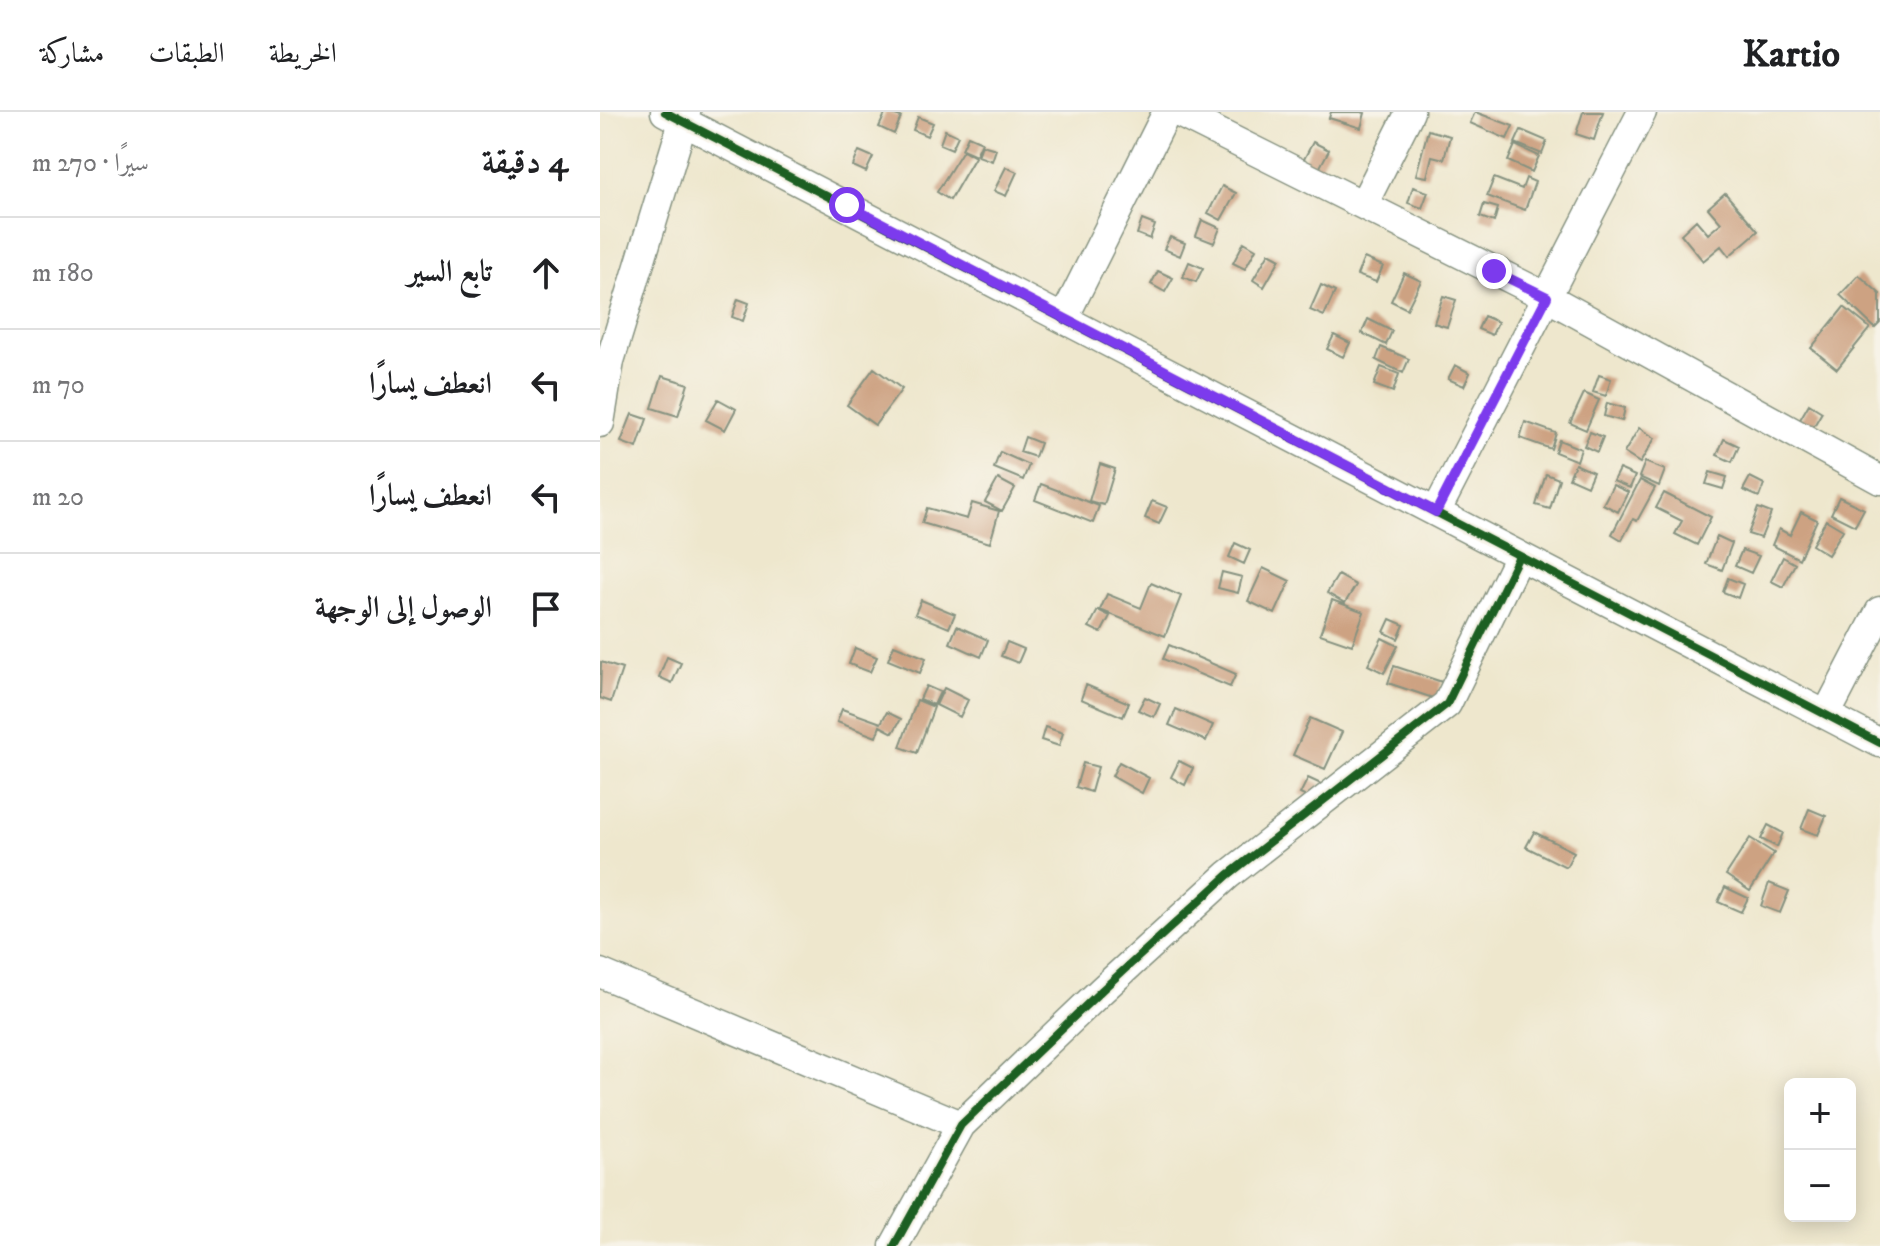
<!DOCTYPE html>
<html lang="ar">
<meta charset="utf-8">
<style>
:root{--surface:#fff;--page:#f2f2f2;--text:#202124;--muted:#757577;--line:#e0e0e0}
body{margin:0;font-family:"IM FELL DW Pica",Amiri,serif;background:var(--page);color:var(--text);direction:rtl}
.controls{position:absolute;right:24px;bottom:24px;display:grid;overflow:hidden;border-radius:12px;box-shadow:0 4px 20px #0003}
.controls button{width:72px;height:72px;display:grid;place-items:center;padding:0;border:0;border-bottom:2px solid var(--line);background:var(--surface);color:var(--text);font:40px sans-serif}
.stop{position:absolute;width:24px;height:24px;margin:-18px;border:6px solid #7c3aed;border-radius:50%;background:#fff}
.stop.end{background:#7c3aed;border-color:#fff;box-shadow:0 2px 8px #0008}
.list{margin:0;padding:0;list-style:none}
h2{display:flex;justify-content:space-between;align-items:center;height:104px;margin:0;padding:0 32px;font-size:34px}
h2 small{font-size:26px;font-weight:400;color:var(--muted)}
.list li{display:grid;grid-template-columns:52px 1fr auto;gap:24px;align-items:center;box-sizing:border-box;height:112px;padding:0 32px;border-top:2px solid var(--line)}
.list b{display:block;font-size:30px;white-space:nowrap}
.list em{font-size:26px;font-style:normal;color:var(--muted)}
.icon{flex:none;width:44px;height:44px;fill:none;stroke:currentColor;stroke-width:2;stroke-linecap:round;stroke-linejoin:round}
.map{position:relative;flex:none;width:1280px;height:1134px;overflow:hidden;direction:ltr}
header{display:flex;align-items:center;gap:48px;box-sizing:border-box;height:112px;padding:0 40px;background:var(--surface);border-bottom:2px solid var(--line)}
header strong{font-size:38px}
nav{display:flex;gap:44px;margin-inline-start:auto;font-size:28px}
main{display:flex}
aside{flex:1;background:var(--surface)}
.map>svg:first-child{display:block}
.building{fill:#cda282}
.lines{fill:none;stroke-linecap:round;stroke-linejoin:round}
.minor-casing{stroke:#869280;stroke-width:31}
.minor{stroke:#fff;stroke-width:28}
.cycleway-casing{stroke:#f7f3e8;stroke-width:13}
.cycleway{stroke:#1b5e20;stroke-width:8}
.route{stroke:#7c3aed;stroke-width:10}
</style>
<header>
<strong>Kartio</strong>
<nav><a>الخريطة</a><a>الطبقات</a><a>مشاركة</a></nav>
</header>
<main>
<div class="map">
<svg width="1280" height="1134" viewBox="0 0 1280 1134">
<rect width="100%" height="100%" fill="#f7f3e8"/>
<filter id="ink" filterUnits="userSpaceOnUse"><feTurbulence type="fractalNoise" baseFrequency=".0125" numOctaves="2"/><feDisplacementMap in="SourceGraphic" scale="16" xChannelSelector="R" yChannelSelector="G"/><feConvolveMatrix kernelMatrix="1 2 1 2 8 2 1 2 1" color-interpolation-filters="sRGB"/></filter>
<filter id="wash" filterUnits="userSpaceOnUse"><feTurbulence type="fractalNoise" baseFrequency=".006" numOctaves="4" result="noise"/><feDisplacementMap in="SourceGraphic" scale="32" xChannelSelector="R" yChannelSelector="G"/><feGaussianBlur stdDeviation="1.8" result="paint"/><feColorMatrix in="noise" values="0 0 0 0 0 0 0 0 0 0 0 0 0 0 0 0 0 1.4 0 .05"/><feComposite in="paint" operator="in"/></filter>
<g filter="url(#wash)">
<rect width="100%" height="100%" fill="#eee7cd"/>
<g id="blocks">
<path class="building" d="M 286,0 L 301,5 L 294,22 L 279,15 Z
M 731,0 L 761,0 L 765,1 L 761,16 L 729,6 Z
M 875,0 L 913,14 L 907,27 L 870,11 Z
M 983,0 L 1003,0 L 994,28 L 976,22 Z
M 318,5 L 333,11 L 327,24 L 313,18 Z
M 345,18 L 358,24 L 352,37 L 340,32 Z
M 828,18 L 850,24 L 844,47 L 832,44 L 827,65 L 816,63 Z
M 921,18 L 947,29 L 942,42 L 915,31 Z
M 368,24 L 382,30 L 376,43 L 362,37 Z
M 713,30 L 729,38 L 719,57 L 703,49 Z
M 382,33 L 396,37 L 392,49 L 378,44 Z
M 915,33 L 939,44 L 932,60 L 908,49 Z
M 363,38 L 375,45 L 350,88 L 337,80 Z
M 259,39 L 273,45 L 266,60 L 253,54 Z
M 406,55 L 417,60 L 406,84 L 394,79 Z
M 894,66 L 922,77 L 926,66 L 935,70 L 925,98 L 887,84 Z
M 622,74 L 636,81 L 621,108 L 608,101 Z
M 813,75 L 828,80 L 822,96 L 808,91 Z
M 1125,81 L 1158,119 L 1129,144 L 1121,134 L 1103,149 L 1081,122 L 1096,108 L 1108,122 L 1121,111 L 1108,96 Z
M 884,92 L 898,96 L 894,110 L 880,105 Z
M 542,108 L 555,113 L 550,127 L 537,122 Z
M 602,108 L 620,116 L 614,131 L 596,124 Z
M 570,125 L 585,131 L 580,144 L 564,137 Z
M 644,130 L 656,137 L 645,157 L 633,151 Z
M 669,141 L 680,147 L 664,175 L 653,168 Z
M 764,146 L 783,154 L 776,170 L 757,163 Z
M 589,150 L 603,156 L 596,170 L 583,165 Z
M 558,159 L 573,166 L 565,180 L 551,172 Z
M 804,161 L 821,169 L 807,197 L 791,189 Z
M 1259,163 L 1280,182 L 1280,211 L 1275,216 L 1240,183 Z
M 721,173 L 735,180 L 724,204 L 710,198 Z
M 843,184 L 856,188 L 847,215 L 834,211 Z
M 138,187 L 149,191 L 143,209 L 132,205 Z
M 1244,195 L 1270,216 L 1237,257 L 1211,236 Z
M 884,204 L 898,210 L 892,223 L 878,217 Z
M 768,207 L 792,219 L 786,233 L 762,221 Z
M 734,223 L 750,231 L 743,245 L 727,237 Z
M 781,235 L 809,247 L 803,261 L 776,248 Z
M 855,253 L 870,261 L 864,274 L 848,267 Z
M 781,255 L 799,262 L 793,280 L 774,273 Z
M 274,256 L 302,277 L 275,313 L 247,293 Z
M 999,263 L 1011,267 L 1006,284 L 993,280 Z
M 62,264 L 88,272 L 78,304 L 52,296 Z
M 984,281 L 999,288 L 986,318 L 970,311 Z
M 118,287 L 136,297 L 125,318 L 106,308 Z
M 1007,291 L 1025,296 L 1022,309 L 1004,304 Z
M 1209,292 L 1222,300 L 1211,319 L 1198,311 Z
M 32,302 L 47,307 L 37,336 L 21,330 Z
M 925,310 L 956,321 L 951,337 L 920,326 Z
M 1039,316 L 1055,326 L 1040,351 L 1024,341 Z
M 990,320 L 1003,325 L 997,340 L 984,334 Z
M 425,325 L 440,331 L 435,345 L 420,340 Z
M 1124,327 L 1139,334 L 1132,350 L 1117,343 Z
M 959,328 L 981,337 L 977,349 L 955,340 Z
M 400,340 L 429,353 L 423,368 L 394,356 Z
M 1045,350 L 1065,358 L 1059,374 L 1039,365 Z
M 500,352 L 515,357 L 504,393 L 489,389 Z
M 975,352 L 993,360 L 987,374 L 969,366 Z
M 1019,357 L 1035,364 L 1030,376 L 1013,369 Z
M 1110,360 L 1127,365 L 1123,377 L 1106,372 Z
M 946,362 L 959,367 L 950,397 L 936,393 Z
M 1150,365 L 1164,372 L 1159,385 L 1143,378 Z
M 398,367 L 415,376 L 402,399 L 385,390 Z
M 1040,368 L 1055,376 L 1037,409 L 1033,407 L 1022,428 L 1012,422 Z
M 441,372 L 499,394 L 493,411 L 435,388 Z
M 1013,373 L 1028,380 L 1018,400 L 1003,392 Z
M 1064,381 L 1111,405 L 1097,433 L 1075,422 L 1082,409 L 1056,396 Z
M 1239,385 L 1264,397 L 1255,414 L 1231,402 Z
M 552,389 L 567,395 L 559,412 L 545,406 Z
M 372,391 L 399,399 L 390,431 L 322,411 L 327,396 L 367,407 Z
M 1158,396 L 1171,401 L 1161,426 L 1148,422 Z
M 1201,400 L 1217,408 L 1199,447 L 1172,433 L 1179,417 L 1190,423 Z
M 1226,408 L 1243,418 L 1228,443 L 1212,433 Z
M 1117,424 L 1132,431 L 1122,458 L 1106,452 Z
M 635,431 L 650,438 L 644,452 L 629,445 Z
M 1142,438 L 1159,444 L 1151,461 L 1135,454 Z
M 1183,445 L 1195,452 L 1183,475 L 1171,469 Z
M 663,456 L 690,469 L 675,502 L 648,489 Z
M 622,460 L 642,465 L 638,481 L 618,476 Z
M 738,463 L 756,473 L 745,491 L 727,481 Z
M 1128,466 L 1143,472 L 1138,486 L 1123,480 Z
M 551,471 L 581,484 L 565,524 L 500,498 L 507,482 L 541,496 Z
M 321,488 L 355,502 L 349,516 L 315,502 Z
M 732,488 L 764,500 L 752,533 L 720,522 Z
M 498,498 L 510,504 L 501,521 L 489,515 Z
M 790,507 L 804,513 L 798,527 L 784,520 Z
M 357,514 L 388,528 L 381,545 L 350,531 Z
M 782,526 L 798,534 L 784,561 L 768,553 Z
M 407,530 L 424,537 L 418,551 L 401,544 Z
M 294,533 L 326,546 L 320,561 L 288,548 Z
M 569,533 L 636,562 L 630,575 L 563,547 Z
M 255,536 L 277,545 L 270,560 L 249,552 Z
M 67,545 L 81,551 L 72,571 L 59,565 Z
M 1,550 L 22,557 L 11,590 L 0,586 Z
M 794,554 L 842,570 L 836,587 L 788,571 Z
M 486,573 L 529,591 L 523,605 L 481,587 Z
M 326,574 L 340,580 L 334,593 L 320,587 Z
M 344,576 L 368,588 L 360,605 L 336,593 Z
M 545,585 L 560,592 L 554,605 L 538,598 Z
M 317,588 L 334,595 L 317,641 L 300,635 Z
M 242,597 L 281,611 L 287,600 L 301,607 L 293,621 L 280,614 L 276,625 L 237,610 Z
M 576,597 L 613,613 L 606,629 L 569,613 Z
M 710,606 L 742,620 L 725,657 L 693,643 Z
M 445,615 L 463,621 L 459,634 L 441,628 Z
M 579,649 L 593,656 L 585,673 L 571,665 Z
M 519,650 L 549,666 L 542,681 L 512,664 Z
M 483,651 L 498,655 L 491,680 L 476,675 Z
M 708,666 L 721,672 L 713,688 L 700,682 Z
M 1209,697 L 1226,704 L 1218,723 L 1201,717 Z
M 1168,713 L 1183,721 L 1177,735 L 1161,727 Z
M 934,720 L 974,740 L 966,755 L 926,735 Z
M 1150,726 L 1174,741 L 1150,779 L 1126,763 Z
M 1169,771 L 1189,779 L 1180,801 L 1161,794 Z
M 1125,775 L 1148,786 L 1141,800 L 1118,790 Z"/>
</g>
</g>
<g filter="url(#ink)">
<use href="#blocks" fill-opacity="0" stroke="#869280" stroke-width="2"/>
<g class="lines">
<defs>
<path id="minor" d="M 65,0 L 1280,631
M 577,0 L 947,185 L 1280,368
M 763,93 L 810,0
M 464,206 L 567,0
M 0,311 L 10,249 L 86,0
M 836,400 L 1042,0
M 1226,603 L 1280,499
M 0,861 L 361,1013
M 294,1134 L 361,1013 L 502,878 L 628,763 L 847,592 L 919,444"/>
</defs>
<use href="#minor" class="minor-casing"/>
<use href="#minor" class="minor"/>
<defs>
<path id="cycleway" d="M 65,0 L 1280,631
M 294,1134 L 361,1013 L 502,878 L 628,763 L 847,592 L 919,444"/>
</defs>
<use href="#cycleway" class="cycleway-casing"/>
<use href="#cycleway" class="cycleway"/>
</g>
</g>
<g class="lines" filter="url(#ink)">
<path class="route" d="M 247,93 L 836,400 L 947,185 L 894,159"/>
</g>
</svg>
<div class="controls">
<button>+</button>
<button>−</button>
</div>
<div class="stop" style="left:247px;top:93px"></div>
<div class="stop end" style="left:894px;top:159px"></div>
</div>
<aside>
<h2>4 دقيقة<small>سيرًا · 270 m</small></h2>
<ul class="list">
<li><svg class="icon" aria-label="ahead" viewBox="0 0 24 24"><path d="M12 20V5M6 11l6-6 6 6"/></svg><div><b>تابع السير</b></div><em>180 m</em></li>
<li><svg class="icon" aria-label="left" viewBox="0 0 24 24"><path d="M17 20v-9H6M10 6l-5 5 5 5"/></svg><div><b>انعطف يسارًا</b></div><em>70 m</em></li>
<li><svg class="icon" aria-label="left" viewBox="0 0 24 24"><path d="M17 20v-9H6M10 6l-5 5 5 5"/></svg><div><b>انعطف يسارًا</b></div><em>20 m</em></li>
<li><svg class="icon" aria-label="arrive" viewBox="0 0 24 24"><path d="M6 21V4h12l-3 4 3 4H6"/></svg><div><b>الوصول إلى الوجهة</b></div></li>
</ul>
</aside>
</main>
